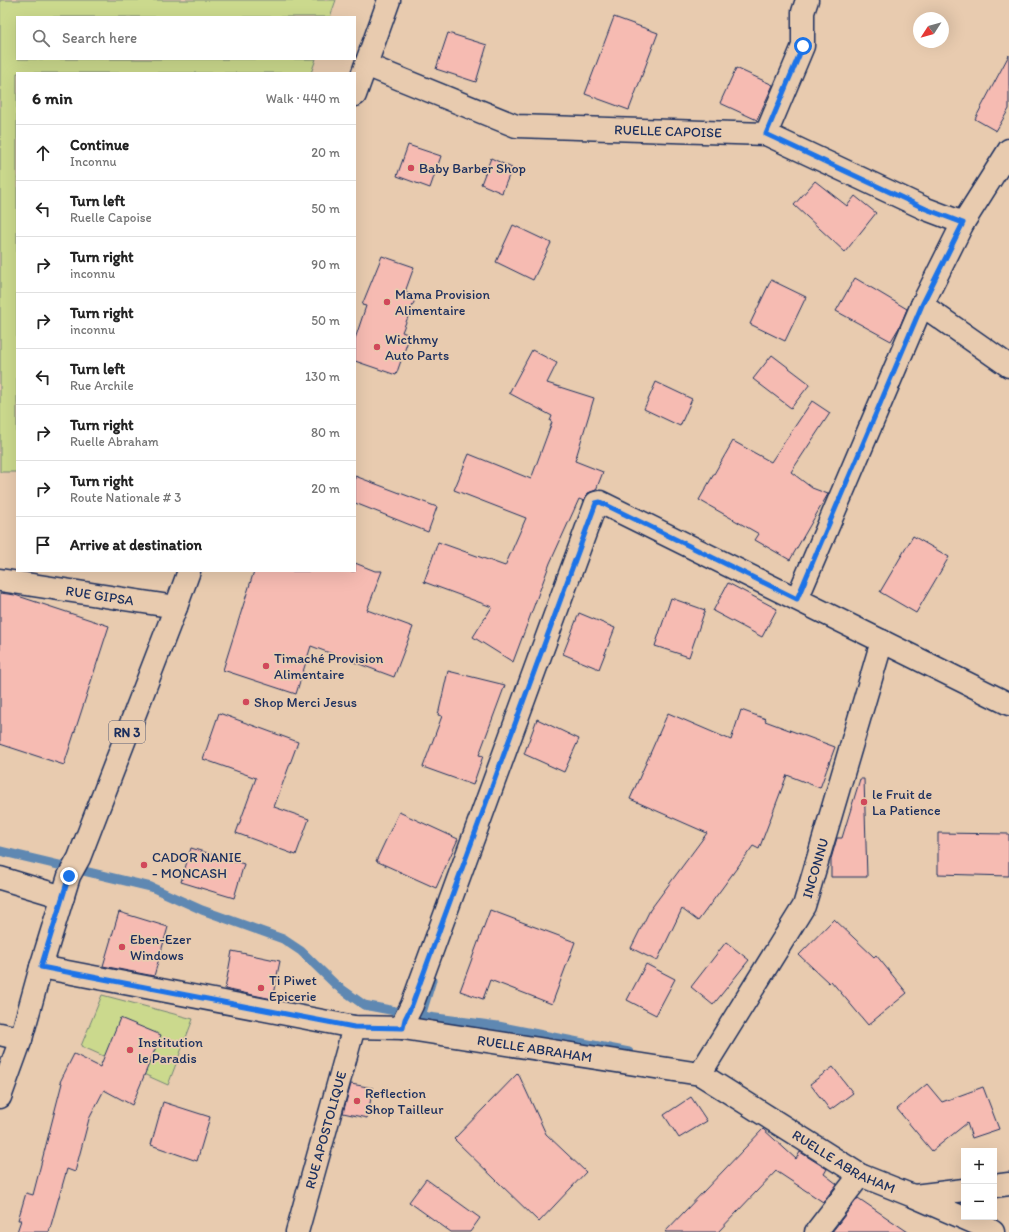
<!DOCTYPE html>
<meta charset="utf-8">
<style>
:root{--surface:#fff;--page:#f6f6f6;--text:#222;--muted:#767676;--line:#e0e0e0}
body{margin:0;font-family:Itim,sans-serif;background:var(--page);color:var(--text)}
.controls{position:absolute;right:12px;bottom:12px;display:grid;overflow:hidden;border-radius:0px;box-shadow:0 4px 16px #0002}
.controls button{width:36px;height:36px;display:grid;place-items:center;padding:0;border:0;border-bottom:1px solid var(--line);background:var(--surface);color:var(--text);font:20px sans-serif}
.compass{position:absolute;left:913px;top:12px;width:36px;height:36px;border-radius:50%;background:var(--surface);box-shadow:0 4px 16px #0002;rotate:234deg}
.stop{position:absolute;width:12px;height:12px;margin:-9px;border:3px solid #1a73e8;border-radius:50%;background:#fff}
.stop.end{background:#1a73e8;border-color:#fff;box-shadow:0 1px 4px #0008}
.list{margin:0;padding:0;list-style:none}
h2{display:flex;justify-content:space-between;align-items:center;height:52px;margin:0;padding:0 16px;font-size:17px}
h2 small{font-size:13px;font-weight:400;color:var(--muted)}
.list li{display:grid;grid-template-columns:26px 1fr auto;gap:12px;align-items:center;box-sizing:border-box;height:56px;padding:0 16px;border-top:1px solid var(--line)}
.list b{display:block;font-size:15px;white-space:nowrap}
.list p{margin:0;font-size:13px;white-space:nowrap;color:var(--muted)}
.list em{font-size:13px;font-style:normal;color:var(--muted)}
.icon{flex:none;width:22px;height:22px;fill:none;stroke:currentColor;stroke-width:2;stroke-linecap:round;stroke-linejoin:round}
.map{position:relative;flex:none;width:1009px;height:1232px;overflow:hidden}
.search{position:absolute;background:var(--surface);box-shadow:0 4px 16px #0002;left:16px;top:16px;width:340px;height:44px;display:flex;align-items:center;gap:10px;box-sizing:border-box;padding:0 14px;border-radius:0px;color:var(--muted);font-size:15px}
.panel{position:absolute;background:var(--surface);box-shadow:0 4px 16px #0002;left:16px;top:72px;width:340px;height:500px;border-radius:0px}
.map>svg:first-child{display:block}
.green{fill:#cbd98d;stroke:#738476}
.lines{fill:none;stroke-linecap:round;stroke-linejoin:round}
.stream{stroke:#5f88b2;stroke-width:9}
.building{fill:#f6bbb2;stroke:#1b2f5e}
.minor-casing{stroke:#1b2f5e;stroke-width:25}
.primary-casing{stroke:#1b2f5e;stroke-width:25}
.minor{stroke:#e8cbaf;stroke-width:22}
.primary{stroke:#e8cbaf;stroke-width:22}
.route{stroke:#1a73e8;stroke-width:5}
.poi-dot{fill:#d1495b;stroke:#e8cbaf;stroke-width:1.5}
.labels{text-anchor:middle;dominant-baseline:central;stroke-width:3.5;stroke-linejoin:round;paint-order:stroke}
.shield{fill:#e8cbaf;stroke:#585e76;stroke-width:1}
.shield-label{font-size:13px;font-weight:bold;fill:#1b2f5e}
.street-label{font-size:14px;fill:#1b2f5e;stroke:#e8cbaf}
.poi-label{font-size:14px;fill:#1b2f5e;stroke:#e8cbaf;text-anchor:start}
</style>
<div class="map">
<svg width="1009" height="1232" viewBox="0 0 1009 1232">
<rect width="100%" height="100%" fill="#e8cbaf"/>
<filter id="ink" filterUnits="userSpaceOnUse"><feTurbulence type="fractalNoise" baseFrequency=".025" numOctaves="2"/><feDisplacementMap in="SourceGraphic" scale="8" xChannelSelector="R" yChannelSelector="G"/><feConvolveMatrix kernelMatrix="1 2 1 2 8 2 1 2 1" color-interpolation-filters="sRGB"/></filter>
<g filter="url(#ink)">
<path class="green" d="M 0,0 L 336,0 L 330,17 L 17,17 L 17,59 L 316,59 L 311,73 L 17,73 L 17,472 L 0,472 Z
M 102,995 L 193,1019 L 168,1085 L 81,1046 Z"/>
<g class="lines">
<path class="stream" d="M 0,851 L 151,887 L 202,910 L 283,939 L 301,951 L 336,985 L 364,1005 L 421,1016 L 498,1026 L 629,1052
M 421,1016 L 432,980"/>
</g>
<path class="building" d="M 614,17 L 658,33 L 629,110 L 585,94 Z
M 448,33 L 487,45 L 476,82 L 436,69 Z
M 1009,55 L 1009,109 L 996,131 L 975,119 Z
M 736,68 L 773,85 L 757,120 L 720,103 Z
M 408,145 L 441,156 L 430,188 L 397,176 Z
M 491,158 L 512,168 L 502,193 L 481,184 Z
M 815,181 L 847,206 L 855,196 L 876,213 L 845,252 L 794,205 Z
M 513,225 L 551,243 L 533,280 L 496,262 Z
M 382,256 L 414,267 L 405,292 L 416,297 L 402,332 L 410,335 L 396,375 L 355,361 L 355,339 L 366,306 L 362,305 Z
M 855,278 L 907,309 L 900,326 L 891,341 L 836,311 Z
M 771,280 L 806,297 L 785,341 L 750,324 Z
M 532,350 L 557,363 L 547,383 L 594,398 L 575,461 L 603,472 L 596,490 L 588,493 L 584,501 L 579,499 L 550,563 L 513,662 L 473,637 L 492,607 L 424,582 L 438,542 L 505,566 L 526,518 L 454,490 L 469,454 L 531,479 L 552,422 L 550,421 L 552,416 L 509,393 Z
M 772,355 L 810,384 L 791,408 L 753,379 Z
M 656,382 L 692,399 L 680,426 L 644,409 Z
M 812,401 L 830,413 L 791,472 L 812,488 L 828,494 L 790,560 L 755,540 L 759,534 L 699,500 L 733,441 L 771,462 Z
M 355,476 L 437,507 L 428,532 L 355,503 Z
M 913,536 L 949,557 L 916,613 L 880,592 Z
M 355,563 L 375,571 L 382,571 L 367,610 L 413,627 L 394,677 L 311,646 L 296,694 L 223,670 L 254,571 L 355,571 Z
M 728,583 L 777,609 L 762,637 L 713,611 Z
M 0,593 L 15,595 L 109,626 L 64,765 L 0,744 Z
M 671,598 L 705,610 L 689,657 L 655,646 Z
M 579,613 L 615,628 L 599,669 L 563,654 Z
M 448,671 L 505,685 L 479,755 L 483,756 L 473,785 L 423,767 L 442,716 L 438,715 Z
M 741,710 L 766,719 L 765,721 L 835,747 L 820,788 L 787,775 L 759,849 L 753,846 L 698,921 L 682,909 L 657,961 L 631,948 L 650,910 L 707,833 L 630,799 L 668,713 L 731,740 Z
M 219,713 L 298,742 L 274,807 L 309,819 L 296,855 L 236,833 L 256,778 L 203,759 Z
M 537,719 L 579,739 L 564,772 L 524,754 Z
M 860,779 L 864,779 L 867,877 L 831,877 L 831,859 L 837,838 L 842,838 Z
M 399,812 L 458,839 L 436,888 L 376,861 Z
M 938,833 L 1009,834 L 1009,876 L 938,874 Z
M 191,848 L 244,864 L 234,898 L 181,882 Z
M 490,910 L 575,942 L 552,1004 L 490,980 L 483,999 L 460,991 Z
M 119,912 L 168,927 L 154,976 L 103,966 Z
M 834,919 L 874,957 L 876,955 L 907,993 L 868,1025 L 831,981 L 829,983 L 799,955 Z
M 726,942 L 749,960 L 713,1005 L 691,987 Z
M 232,951 L 280,961 L 272,999 L 225,989 Z
M 646,964 L 675,979 L 656,1015 L 627,1000 Z
M 120,1018 L 161,1035 L 132,1105 L 104,1090 L 89,1119 L 75,1172 L 67,1169 L 49,1232 L 17,1232 L 21,1220 L 18,1220 L 26,1193 L 33,1195 L 62,1083 L 60,1082 L 74,1054 L 100,1067 Z
M 833,1067 L 853,1093 L 830,1110 L 810,1084 Z
M 518,1073 L 546,1134 L 586,1172 L 539,1222 L 454,1139 Z
M 351,1084 L 373,1088 L 367,1118 L 343,1113 Z
M 927,1084 L 942,1102 L 983,1087 L 999,1129 L 972,1138 L 967,1123 L 932,1151 L 897,1109 Z
M 691,1097 L 707,1121 L 679,1138 L 664,1115 Z
M 163,1102 L 210,1117 L 197,1161 L 151,1145 Z
M 763,1129 L 796,1159 L 800,1152 L 827,1169 L 824,1174 L 837,1184 L 823,1202 L 776,1171 L 718,1232 L 665,1232 Z
M 426,1179 L 480,1218 L 470,1232 L 451,1232 L 409,1202 Z
M 858,1198 L 908,1232 L 832,1232 Z"/>
<g class="lines">
<defs>
<g id="minor">
<path id="s1" d="M 366,65 L 516,126 L 766,134 L 926,209 L 963,223"/>
<path d="M 766,134 L 803,46 L 803,12 L 807,0"/>
<path d="M 922,305 L 1009,366"/>
<path id="s2" d="M 0,580 L 176,607"/>
<path d="M 797,599 L 922,305 L 963,223 L 1009,150"/>
<path d="M 0,878 L 63,897"/>
<path id="s3" d="M 41,967 L 354,1027 L 403,1028 L 700,1074 L 860,1175 L 913,1196 L 987,1228 L 993,1232"/>
<path d="M 403,1028 L 405,1019 L 412,1005 L 596,503 L 600,502 L 1009,704"/>
<path d="M 0,1034 L 21,1039"/>
<path id="s4" d="M 700,1074 L 804,906 L 882,641"/>
<path d="M 994,1186 L 1009,1184"/>
<path d="M 914,1196 L 964,1190"/>
<path id="s5" d="M 297,1232 L 354,1027"/>
<path d="M 816,1232 L 860,1175"/>
</g>
<path id="primary" d="M 355,95 L 389,0
M 0,1097 L 21,1039 L 41,967 L 69,876 L 79,858 L 176,607 L 189,571"/>
</defs>
<use href="#minor" class="minor-casing"/>
<use href="#primary" class="primary-casing"/>
<use href="#minor" class="minor"/>
<use href="#primary" class="primary"/>
</g>
</g>
<g class="lines" filter="url(#ink)">
<path class="route" d="M 69,876 L 41,967 L 354,1027 L 403,1028 L 405,1019 L 412,1005 L 596,503 L 600,502 L 797,599 L 922,305 L 963,223 L 926,209 L 766,134 L 803,46"/>
</g>
<g class="poi-dot">
<circle cx="411" cy="168" r="4"/>
<circle cx="387" cy="302" r="4"/>
<circle cx="377" cy="347" r="4"/>
<circle cx="266" cy="666" r="4"/>
<circle cx="246" cy="702" r="4"/>
<circle cx="864" cy="802" r="4"/>
<circle cx="144" cy="865" r="4"/>
<circle cx="122" cy="947" r="4"/>
<circle cx="261" cy="988" r="4"/>
<circle cx="130" cy="1050" r="4"/>
<circle cx="357" cy="1101" r="4"/>
</g>
<g class="labels">
<rect class="shield" x="109" y="721" width="36" height="22" rx="3"/>
<g class="shield-label">
<text x="127" y="732">RN 3</text>
</g>
<g class="street-label">
<text stroke="none"><textPath href="#s1" startOffset="314">RUELLE CAPOISE</textPath></text>
<text stroke="none"><textPath href="#s2" startOffset="101">RUE GIPSA</textPath></text>
<text stroke="none"><textPath href="#s4" startOffset="237">INCONNU</textPath></text>
<text stroke="none"><textPath href="#s3" startOffset="501">RUELLE ABRAHAM</textPath></text>
<text stroke="none"><textPath href="#s5" startOffset="106">RUE APOSTOLIQUE</textPath></text>
<text stroke="none"><textPath href="#s3" startOffset="837">RUELLE ABRAHAM</textPath></text>
</g>
<g class="poi-label">
<text x="419" y="168">Baby Barber Shop</text>
<text x="395" y="294">Mama Provision<tspan x="395" dy="16">Alimentaire</tspan></text>
<text x="385" y="339">Wicthmy<tspan x="385" dy="16">Auto Parts</tspan></text>
<text x="274" y="658">Timaché Provision<tspan x="274" dy="16">Alimentaire</tspan></text>
<text x="254" y="702">Shop Merci Jesus</text>
<text x="872" y="794">le Fruit de<tspan x="872" dy="16">La Patience</tspan></text>
<text x="152" y="857">CADOR NANIE<tspan x="152" dy="16">- MONCASH</tspan></text>
<text x="130" y="939">Eben-Ezer<tspan x="130" dy="16">Windows</tspan></text>
<text x="269" y="980">Ti Piwet<tspan x="269" dy="16">Epicerie</tspan></text>
<text x="138" y="1042">Institution<tspan x="138" dy="16">le Paradis</tspan></text>
<text x="365" y="1093">Reflection<tspan x="365" dy="16">Shop Tailleur</tspan></text>
</g>
</g>
</svg>
<div class="controls">
<button>+</button>
<button>−</button>
</div>
<svg class="compass" viewBox="-18 -18 36 36"><path d="M0-13l5 13h-10z" fill="#e53935"/><path d="M0 13l5-13h-10z" fill="#767676"/></svg>
<div class="stop" style="left:803px;top:46px"></div>
<div class="stop end" style="left:69px;top:876px"></div>
<div class="search"><svg class="icon" aria-label="search" viewBox="0 0 24 24"><circle cx="10" cy="10" r="6"/><path d="M15 15l6 6"/></svg>Search here</div>
<section class="panel">
<h2>6 min<small>Walk · 440 m</small></h2>
<ul class="list">
<li><svg class="icon" aria-label="ahead" viewBox="0 0 24 24"><path d="M12 20V5M6 11l6-6 6 6"/></svg><div><b>Continue</b><p>Inconnu</p></div><em>20 m</em></li>
<li><svg class="icon" aria-label="left" viewBox="0 0 24 24"><path d="M17 20v-9H6M10 6l-5 5 5 5"/></svg><div><b>Turn left</b><p>Ruelle Capoise</p></div><em>50 m</em></li>
<li><svg class="icon" aria-label="right" viewBox="0 0 24 24"><path d="M7 20v-9h11M14 6l5 5-5 5"/></svg><div><b>Turn right</b><p>inconnu</p></div><em>90 m</em></li>
<li><svg class="icon" aria-label="right" viewBox="0 0 24 24"><path d="M7 20v-9h11M14 6l5 5-5 5"/></svg><div><b>Turn right</b><p>inconnu</p></div><em>50 m</em></li>
<li><svg class="icon" aria-label="left" viewBox="0 0 24 24"><path d="M17 20v-9H6M10 6l-5 5 5 5"/></svg><div><b>Turn left</b><p>Rue Archile</p></div><em>130 m</em></li>
<li><svg class="icon" aria-label="right" viewBox="0 0 24 24"><path d="M7 20v-9h11M14 6l5 5-5 5"/></svg><div><b>Turn right</b><p>Ruelle Abraham</p></div><em>80 m</em></li>
<li><svg class="icon" aria-label="right" viewBox="0 0 24 24"><path d="M7 20v-9h11M14 6l5 5-5 5"/></svg><div><b>Turn right</b><p>Route Nationale # 3</p></div><em>20 m</em></li>
<li><svg class="icon" aria-label="arrive" viewBox="0 0 24 24"><path d="M6 21V4h12l-3 4 3 4H6"/></svg><div><b>Arrive at destination</b></div></li>
</ul>
</section>
</div>
